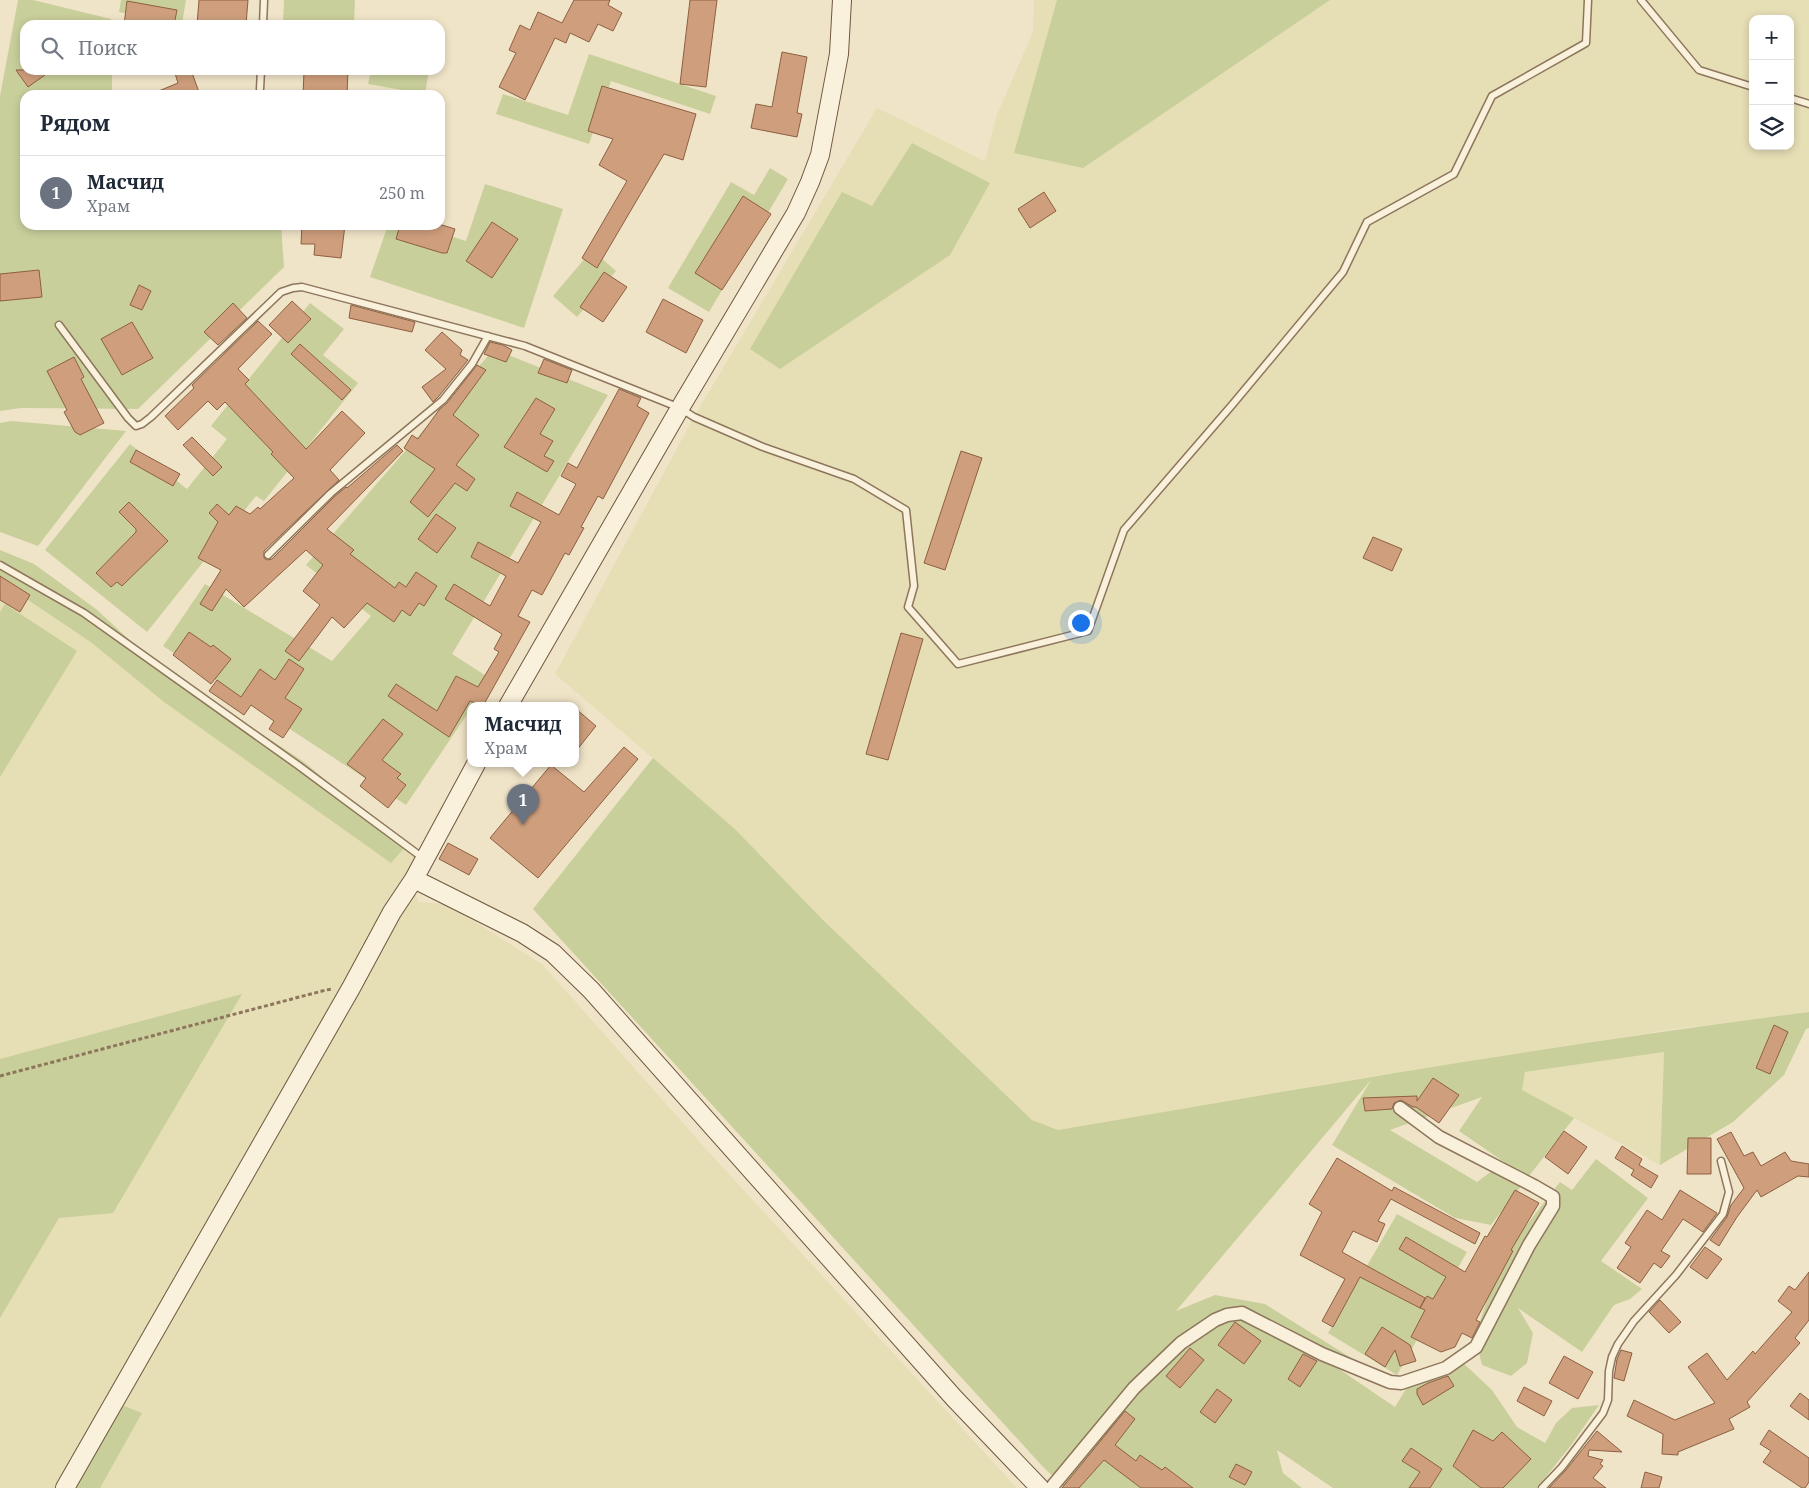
<!DOCTYPE html>
<html lang="ru">
<meta charset="utf-8">
<style>
:root{--surface:#fff;--page:#f6f6f7;--text:#1f2937;--muted:#747a83;--line:#e0e1e3;--accent:#7c3aed}
body{margin:0;font-family:"Noto Serif",serif;background:var(--page);color:var(--text)}
.controls{position:absolute;right:15px;top:15px;display:grid;overflow:hidden;border-radius:10px;box-shadow:0 2px 8px #0003}
.controls button{width:45px;height:45px;display:grid;place-items:center;padding:0;border:0;border-bottom:1px solid var(--line);background:var(--surface);color:var(--text);font:25px sans-serif}
.you{position:absolute;left:1080px;top:622px;width:18px;height:18px;margin:-12px;border:4px solid #fff;border-radius:50%;background:#1a73e8;box-shadow:0 0 0 8px #1a73e833}
.badge{display:grid;place-items:center;width:32px;height:32px;border-radius:50%;background:var(--accent);color:#fff;font-size:16px;font-weight:700}
.pin{position:absolute;translate:-50% -41px;filter:drop-shadow(0 1px 2px #0008)}
.pin::after{content:'';position:absolute;top:26px;width:18px;height:15px;background:inherit;clip-path:polygon(0 0,100% 0,50% 100%)}
.popup{position:absolute;left:467px;top:702px;width:112px;height:65px;box-sizing:border-box;display:grid;place-content:center;border-radius:10px;background:var(--surface);filter:drop-shadow(0 1px 4px #0005);font-size:16px;white-space:nowrap;color:var(--muted)}
.popup b{font-size:19px;color:var(--text)}
.popup::after{content:'';position:absolute;left:50%;top:100%;margin-left:-10px;border:10px solid transparent;border-top-color:var(--surface)}
.list{margin:0;padding:0;list-style:none}
h2{display:flex;justify-content:space-between;align-items:center;height:65px;margin:0;padding:0 20px;font-size:21px}
h2 small{font-size:16px;font-weight:400;color:var(--muted)}
.list li{display:grid;grid-template-columns:32px 1fr auto;gap:15px;align-items:center;box-sizing:border-box;height:75px;padding:0 20px;border-top:1px solid var(--line)}
.list b{display:block;font-size:19px;white-space:nowrap}
.list p{margin:0;font-size:16px;white-space:nowrap;color:var(--muted)}
.list em{font-size:16px;font-style:normal;color:var(--muted)}
.icon{flex:none;width:28px;height:28px;fill:none;stroke:currentColor;stroke-width:2;stroke-linecap:round;stroke-linejoin:round}
.map{position:relative;flex:none;width:1809px;height:1488px;overflow:hidden}
.search{position:absolute;background:var(--surface);box-shadow:0 2px 8px #0003;left:20px;top:20px;width:425px;height:55px;display:flex;align-items:center;gap:12px;box-sizing:border-box;padding:0 18px;border-radius:15px;color:var(--muted);font-size:19px}
.panel{position:absolute;background:var(--surface);box-shadow:0 2px 8px #0003;left:20px;top:90px;width:425px;height:140px;border-radius:15px}
.map>svg:first-child{display:block}
.farmland{fill:#e6deb5;fill-rule:evenodd}
.green{fill:#c9cf9b;fill-rule:evenodd}
.building{fill:#cf9f7d;stroke:#8d5f41}
.lines{fill:none;stroke-linecap:round;stroke-linejoin:round}
.lane-casing{stroke:#8d765c;stroke-width:9}
.street-casing{stroke:#8d765c;stroke-width:15}
.secondary-casing{stroke:#6f573f;stroke-width:20}
.path{stroke:#8d765c;stroke-width:3;stroke-dasharray:4 2.5;stroke-linecap:butt}
.lane{stroke:#faf1dc;stroke-width:6}
.street{stroke:#faf1dc;stroke-width:12}
.secondary{stroke:#faf1dc;stroke-width:18}
</style>
<div class="map">
<svg width="1809" height="1488" viewBox="0 0 1809 1488">
<rect width="100%" height="100%" fill="#f0e4c8"/>
<path class="farmland" d="M 1034,0 L 1809,0 L 1809,1012 L 1674,1029 L 1374,1076 L 1058,1130 L 1032,1120 L 822,919 L 735,829 L 555,674 L 694,417 L 877,108 L 985,161 L 996,117 L 1033,32 ZM 1753,19 L 1790,19 L 1790,146 L 1753,146 Z
M 0,550 L 34,564 L 96,609 L 152,661 L 304,762 L 417,856 L 408,872 L 418,902 L 447,904 L 543,965 L 705,1148 L 1017,1488 L 0,1488 Z
M 1664,1052 L 1660,1165 L 1522,1090 L 1525,1072 Z"/>
<path class="green" d="M 18,0 L 33,0 L 111,19 L 111,25 L 25,25 L 25,70 L 112,70 L 112,95 L 25,95 L 25,225 L 281,225 L 284,267 L 138,409 L 21,408 L 0,411 L 0,96 Z
M 121,0 L 186,0 L 182,24 L 119,12 Z
M 284,0 L 355,0 L 354,25 L 283,25 Z
M 1057,0 L 1330,0 L 1083,168 L 1014,153 Z
M 589,54 L 716,96 L 710,114 L 611,81 L 589,144 L 496,114 L 503,94 L 568,115 Z
M 371,70 L 429,70 L 425,94 L 368,84 Z
M 912,143 L 990,183 L 950,255 L 780,369 L 750,349 L 842,192 L 872,206 Z
M 770,168 L 788,179 L 709,312 L 668,288 L 731,182 L 754,195 Z
M 485,184 L 563,209 L 524,328 L 370,277 L 388,225 L 415,225 L 466,241 Z
M 592,250 L 616,271 L 577,317 L 553,296 Z
M 310,303 L 344,329 L 323,355 L 358,383 L 264,501 L 256,496 L 147,632 L 45,550 L 130,444 L 187,489 L 227,439 L 211,426 Z
M 494,349 L 608,395 L 452,654 L 491,679 L 473,706 L 470,706 L 470,710 L 406,805 L 163,646 L 205,584 L 332,661 L 371,616 L 306,565 Z
M 11,421 L 126,431 L 38,546 L 0,532 L 0,423 Z
M 0,550 L 34,564 L 96,609 L 152,661 L 304,762 L 405,847 L 391,863 L 164,702 L 92,643 L 0,581 Z
M 5,604 L 77,651 L 0,777 L 0,612 Z
M 653,758 L 735,829 L 822,919 L 1032,1120 L 1058,1130 C 1308,1087 1557,1044 1809,1012 L 1809,1028 L 1806,1029 L 1784,1075 L 1733,1122 L 1660,1165 L 1664,1052 L 1525,1072 L 1522,1090 L 1574,1118 L 1491,1225 L 1455,1218 L 1332,1145 L 1371,1080 L 1176,1311 L 1215,1295 L 1265,1304 L 1377,1374 L 1336,1367 L 1395,1407 L 1415,1374 L 1460,1360 L 1492,1390 L 1517,1427 L 1545,1443 L 1556,1423 L 1572,1408 L 1599,1405 L 1572,1444 L 1537,1488 L 1333,1488 L 1277,1450 L 1283,1473 L 1302,1488 L 1065,1488 L 1044,1468 L 533,909 ZM 1482,1097 L 1459,1131 L 1504,1162 L 1477,1182 L 1390,1130 Z
M 242,994 L 113,1213 L 59,1218 L 0,1318 L 0,1059 Z
M 1596,1159 L 1648,1198 L 1601,1261 L 1642,1289 L 1630,1299 L 1614,1305 L 1582,1352 L 1518,1308 L 1533,1333 L 1527,1363 L 1511,1376 L 1482,1365 L 1475,1337 L 1500,1259 L 1560,1182 L 1572,1190 Z
M 1397,1214 L 1467,1252 L 1397,1375 L 1328,1333 Z
M 119,1404 L 142,1413 L 100,1488 L 70,1488 Z"/>
<path class="building" d="M 199,0 L 248,0 L 246,25 L 197,25 Z
M 574,0 L 610,0 L 608,5 L 622,13 L 613,31 L 598,24 L 589,42 L 570,33 L 566,43 L 555,38 L 525,100 L 499,87 L 516,53 L 509,50 L 520,25 L 530,30 L 538,12 L 562,23 Z
M 690,0 L 717,0 L 706,87 L 680,84 Z
M 127,1 L 177,10 L 174,25 L 124,25 Z
M 782,52 L 807,57 L 797,113 L 802,114 L 797,137 L 751,128 L 756,104 L 772,107 Z
M 16,70 L 52,70 L 28,87 Z
M 174,70 L 191,70 L 200,95 L 149,95 L 178,83 Z
M 324,70 L 348,70 L 347,95 L 303,95 L 304,72 L 324,73 Z
M 602,86 L 696,114 L 683,160 L 664,154 L 597,268 L 582,258 L 627,181 L 599,165 L 613,139 L 588,131 Z
M 1044,192 L 1056,211 L 1030,228 L 1018,209 Z
M 743,196 L 771,214 L 722,290 L 695,273 Z
M 492,222 L 518,239 L 492,278 L 466,261 Z
M 302,225 L 345,225 L 341,258 L 314,255 L 315,244 L 301,244 Z
M 400,225 L 442,225 L 455,229 L 447,253 L 442,253 L 396,239 Z
M 39,270 L 42,297 L 0,301 L 0,274 Z
M 604,272 L 627,287 L 603,322 L 580,307 Z
M 139,285 L 151,291 L 142,310 L 130,305 Z
M 663,299 L 703,320 L 686,353 L 646,332 Z
M 292,301 L 311,319 L 288,343 L 269,325 Z
M 233,303 L 247,318 L 218,345 L 204,332 Z
M 351,305 L 415,322 L 412,332 L 349,318 Z
M 258,321 L 272,334 L 238,369 L 249,380 L 245,384 L 306,449 L 342,411 L 365,433 L 330,470 L 339,480 L 264,551 L 264,558 L 267,560 L 272,559 L 334,497 L 346,487 L 347,488 L 397,445 L 403,451 L 327,529 L 354,550 L 350,554 L 395,588 L 399,582 L 406,587 L 416,572 L 437,586 L 424,606 L 419,603 L 410,616 L 402,610 L 394,622 L 367,603 L 344,628 L 332,617 L 299,661 L 285,651 L 320,605 L 303,591 L 323,565 L 306,550 L 244,607 L 226,589 L 212,611 L 200,604 L 221,570 L 198,558 L 218,522 L 209,513 L 217,504 L 229,515 L 236,506 L 250,514 L 258,507 L 260,509 L 294,478 L 271,454 L 273,452 L 225,402 L 217,410 L 208,401 L 178,430 L 165,416 L 194,388 L 192,385 Z
M 132,322 L 153,358 L 122,375 L 101,339 Z
M 442,332 L 462,350 L 460,355 L 468,360 L 439,396 L 433,402 L 422,387 L 446,369 L 425,350 Z
M 490,342 L 503,345 L 512,350 L 506,362 L 484,354 Z
M 300,344 L 351,390 L 342,400 L 291,354 Z
M 74,357 L 84,377 L 81,379 L 104,423 L 80,435 L 75,432 L 64,412 L 67,410 L 47,371 Z
M 544,359 L 572,370 L 567,383 L 538,373 Z
M 477,365 L 486,370 L 453,415 L 479,435 L 456,465 L 475,479 L 467,491 L 455,483 L 428,517 L 410,502 L 435,469 L 404,448 L 412,435 L 418,439 L 439,410 L 447,403 Z
M 619,389 L 641,398 L 637,406 L 649,413 L 603,499 L 598,496 L 581,527 L 584,528 L 569,555 L 565,553 L 542,595 L 532,590 L 518,616 L 530,622 L 483,706 L 470,701 L 449,737 L 388,696 L 396,684 L 437,711 L 456,676 L 478,687 L 499,652 L 494,649 L 502,634 L 445,599 L 454,584 L 490,606 L 506,576 L 471,557 L 478,542 L 518,563 L 541,522 L 510,506 L 517,492 L 559,515 L 576,484 L 561,476 L 568,463 L 577,468 Z
M 536,398 L 555,409 L 540,434 L 553,441 L 544,456 L 554,461 L 547,472 L 504,447 Z
M 192,437 L 222,467 L 213,476 L 183,445 Z
M 136,450 L 180,474 L 173,486 L 130,462 Z
M 961,451 L 982,458 L 945,570 L 924,563 Z
M 129,502 L 168,541 L 122,586 L 117,582 L 111,587 L 96,573 L 136,532 L 136,529 L 119,512 Z
M 436,514 L 456,528 L 437,553 L 418,539 Z
M 1373,537 L 1402,549 L 1392,571 L 1363,558 Z
M 0,576 L 30,595 L 20,612 L 0,600 Z
M 189,632 L 211,647 L 213,645 L 231,659 L 211,684 L 173,655 Z
M 901,633 L 923,639 L 888,760 L 866,754 Z
M 289,659 L 304,669 L 285,698 L 302,709 L 283,738 L 269,729 L 274,721 L 251,705 L 244,715 L 209,691 L 217,680 L 241,697 L 260,669 L 275,680 Z
M 576,709 L 596,726 L 576,751 Z
M 383,719 L 403,734 L 382,760 L 401,774 L 397,778 L 406,785 L 388,808 L 360,786 L 366,778 L 347,764 Z
M 624,747 L 638,759 L 538,878 L 490,838 L 551,765 L 584,792 Z
M 448,843 L 478,859 L 469,875 L 439,859 Z
M 1774,1025 L 1788,1032 L 1770,1074 L 1756,1068 Z
M 1433,1078 L 1459,1095 L 1439,1123 L 1416,1107 L 1413,1107 L 1401,1100 L 1394,1103 L 1392,1109 L 1365,1111 L 1363,1098 L 1417,1096 L 1417,1101 Z
M 1564,1131 L 1587,1147 L 1568,1174 L 1545,1157 Z
M 1731,1132 L 1744,1156 L 1753,1152 L 1761,1166 L 1785,1152 L 1791,1161 L 1809,1164 L 1809,1177 L 1798,1176 L 1761,1197 L 1757,1190 L 1737,1217 L 1719,1246 L 1710,1240 L 1727,1217 L 1731,1205 L 1744,1188 L 1717,1139 Z
M 1688,1138 L 1711,1138 L 1711,1174 L 1687,1174 Z
M 1622,1146 L 1642,1159 L 1639,1165 L 1658,1176 L 1651,1188 L 1631,1175 L 1634,1170 L 1615,1158 Z
M 1337,1158 L 1392,1191 L 1394,1187 L 1480,1233 L 1475,1244 L 1391,1199 L 1378,1221 L 1385,1224 L 1377,1242 L 1353,1231 L 1342,1252 L 1425,1298 L 1420,1308 L 1360,1277 L 1333,1327 L 1322,1321 L 1345,1279 L 1300,1255 L 1322,1212 L 1309,1204 Z
M 1515,1190 L 1539,1203 L 1511,1250 L 1513,1251 L 1476,1320 L 1480,1322 L 1472,1338 L 1462,1333 L 1455,1347 L 1441,1352 L 1411,1337 L 1425,1310 L 1420,1308 L 1427,1296 L 1433,1299 L 1446,1277 L 1399,1249 L 1406,1237 L 1465,1272 L 1485,1236 L 1487,1237 Z
M 1680,1190 L 1717,1213 L 1703,1232 L 1683,1219 L 1661,1251 L 1670,1256 L 1661,1268 L 1654,1263 L 1640,1283 L 1617,1268 L 1631,1247 L 1625,1243 L 1647,1210 L 1662,1220 Z
M 1705,1247 L 1722,1259 L 1707,1279 L 1690,1267 Z
M 1809,1272 L 1809,1320 L 1795,1338 L 1800,1343 L 1747,1402 L 1750,1407 L 1729,1419 L 1734,1429 L 1678,1452 L 1678,1455 L 1662,1454 L 1663,1434 L 1627,1416 L 1634,1400 L 1675,1420 L 1715,1403 L 1688,1367 L 1707,1353 L 1727,1380 L 1753,1351 L 1755,1354 L 1792,1312 L 1778,1301 L 1789,1286 L 1795,1290 Z
M 1660,1300 L 1681,1322 L 1669,1333 L 1649,1312 Z
M 1235,1322 L 1261,1341 L 1244,1364 L 1218,1345 Z
M 1382,1327 L 1410,1345 L 1416,1361 L 1400,1366 L 1395,1350 L 1385,1367 L 1365,1354 Z
M 1190,1348 L 1204,1360 L 1180,1388 L 1166,1376 Z
M 1621,1350 L 1632,1353 L 1624,1381 L 1614,1378 L 1617,1359 Z
M 1303,1354 L 1317,1361 L 1300,1387 L 1288,1379 Z
M 1564,1356 L 1593,1372 L 1578,1399 L 1549,1383 Z
M 1448,1376 L 1454,1386 L 1423,1405 L 1417,1394 L 1417,1389 L 1428,1383 Z
M 1524,1387 L 1552,1401 L 1544,1416 L 1517,1401 Z
M 1217,1389 L 1232,1400 L 1215,1423 L 1200,1412 Z
M 1800,1393 L 1809,1400 L 1809,1420 L 1790,1406 Z
M 1125,1411 L 1135,1419 L 1115,1445 L 1136,1461 L 1140,1455 L 1162,1470 L 1165,1467 L 1193,1488 L 1141,1488 L 1104,1460 L 1079,1488 L 1062,1488 Z
M 1473,1430 L 1493,1441 L 1502,1432 L 1531,1459 L 1503,1488 L 1481,1488 L 1453,1466 Z
M 1769,1430 L 1809,1458 L 1809,1482 L 1805,1488 L 1802,1488 L 1763,1462 L 1771,1451 L 1760,1444 Z
M 1597,1431 L 1622,1452 L 1589,1450 L 1588,1456 L 1603,1460 L 1600,1464 L 1603,1466 L 1593,1478 L 1606,1488 L 1549,1488 L 1566,1470 Z
M 1411,1448 L 1442,1469 L 1430,1488 L 1409,1488 L 1420,1472 L 1402,1461 Z
M 1236,1464 L 1252,1472 L 1245,1485 L 1229,1477 Z
M 1645,1472 L 1662,1477 L 1659,1488 L 1641,1488 Z"/>
<g class="lines">
<defs>
<path id="lane" d="M 1641,0 L 1699,70 L 1753,87
M 263,25 L 264,0
M 260,89 L 261,70
M 1790,98 L 1809,104
M 59,325 L 128,418 L 136,426 L 142,424 L 151,417 L 281,292 L 293,288 L 302,287 L 525,346 L 680,408 L 694,417 L 763,447 L 854,479 L 906,510 L 914,586 L 908,607 L 958,664 L 1088,631 L 1124,530 L 1232,405 L 1343,272 L 1367,222 L 1454,174 L 1492,96 L 1586,43 L 1588,0
M 268,555 L 331,493 L 443,400 L 472,364 L 488,336
M 0,565 L 84,613 L 299,766 L 423,858
M 1542,1488 L 1562,1467 L 1603,1413 L 1608,1400 L 1609,1371 L 1612,1357 L 1618,1344 L 1634,1321 L 1676,1275 L 1723,1214 L 1729,1192 L 1721,1161"/>
<path id="street" d="M 1051,1488 L 1134,1388 L 1181,1343 L 1215,1320 L 1227,1315 L 1242,1313 L 1322,1354 L 1390,1382 L 1401,1383 L 1446,1368 L 1476,1347 L 1529,1245 L 1553,1206 L 1553,1197 L 1534,1186 L 1439,1137 L 1400,1108"/>
<path id="secondary" d="M 508,706 L 680,408 L 796,213 L 810,182 L 820,155 L 839,54 L 842,0
M 414,879 L 522,933 L 553,953 L 591,990 L 954,1398 L 1040,1488
M 65,1488 L 351,988 L 392,912 L 414,879 L 476,764"/>
</defs>
<use href="#lane" class="lane-casing"/>
<use href="#street" class="street-casing"/>
<use href="#secondary" class="secondary-casing"/>
<path class="path" d="M 0,1076 L 326,990 L 333,989"/>
<use href="#lane" class="lane"/>
<use href="#street" class="street"/>
<use href="#secondary" class="secondary"/>
</g>
</svg>
<div class="controls">
<button>+</button>
<button>−</button>
<button><svg class="icon" aria-label="layers" viewBox="0 0 24 24"><path d="M12 4l9 5-9 5-9-5zM3 14l9 5 9-5"/></svg></button>
</div>
<div class="you"></div>
<div class="pin badge" style="left:523px;top:825px;background:#6b7280">1</div>
<div class="popup"><b>Масчид</b>Храм</div>
<div class="search"><svg class="icon" aria-label="search" viewBox="0 0 24 24"><circle cx="10" cy="10" r="6"/><path d="M15 15l6 6"/></svg>Поиск</div>
<section class="panel">
<h2>Рядом<small></small></h2>
<ul class="list">
<li><span class="badge" style="background:#6b7280">1</span><div><b>Масчид</b><p>Храм</p></div><em>250 m</em></li>
</ul>
</section>
</div>
